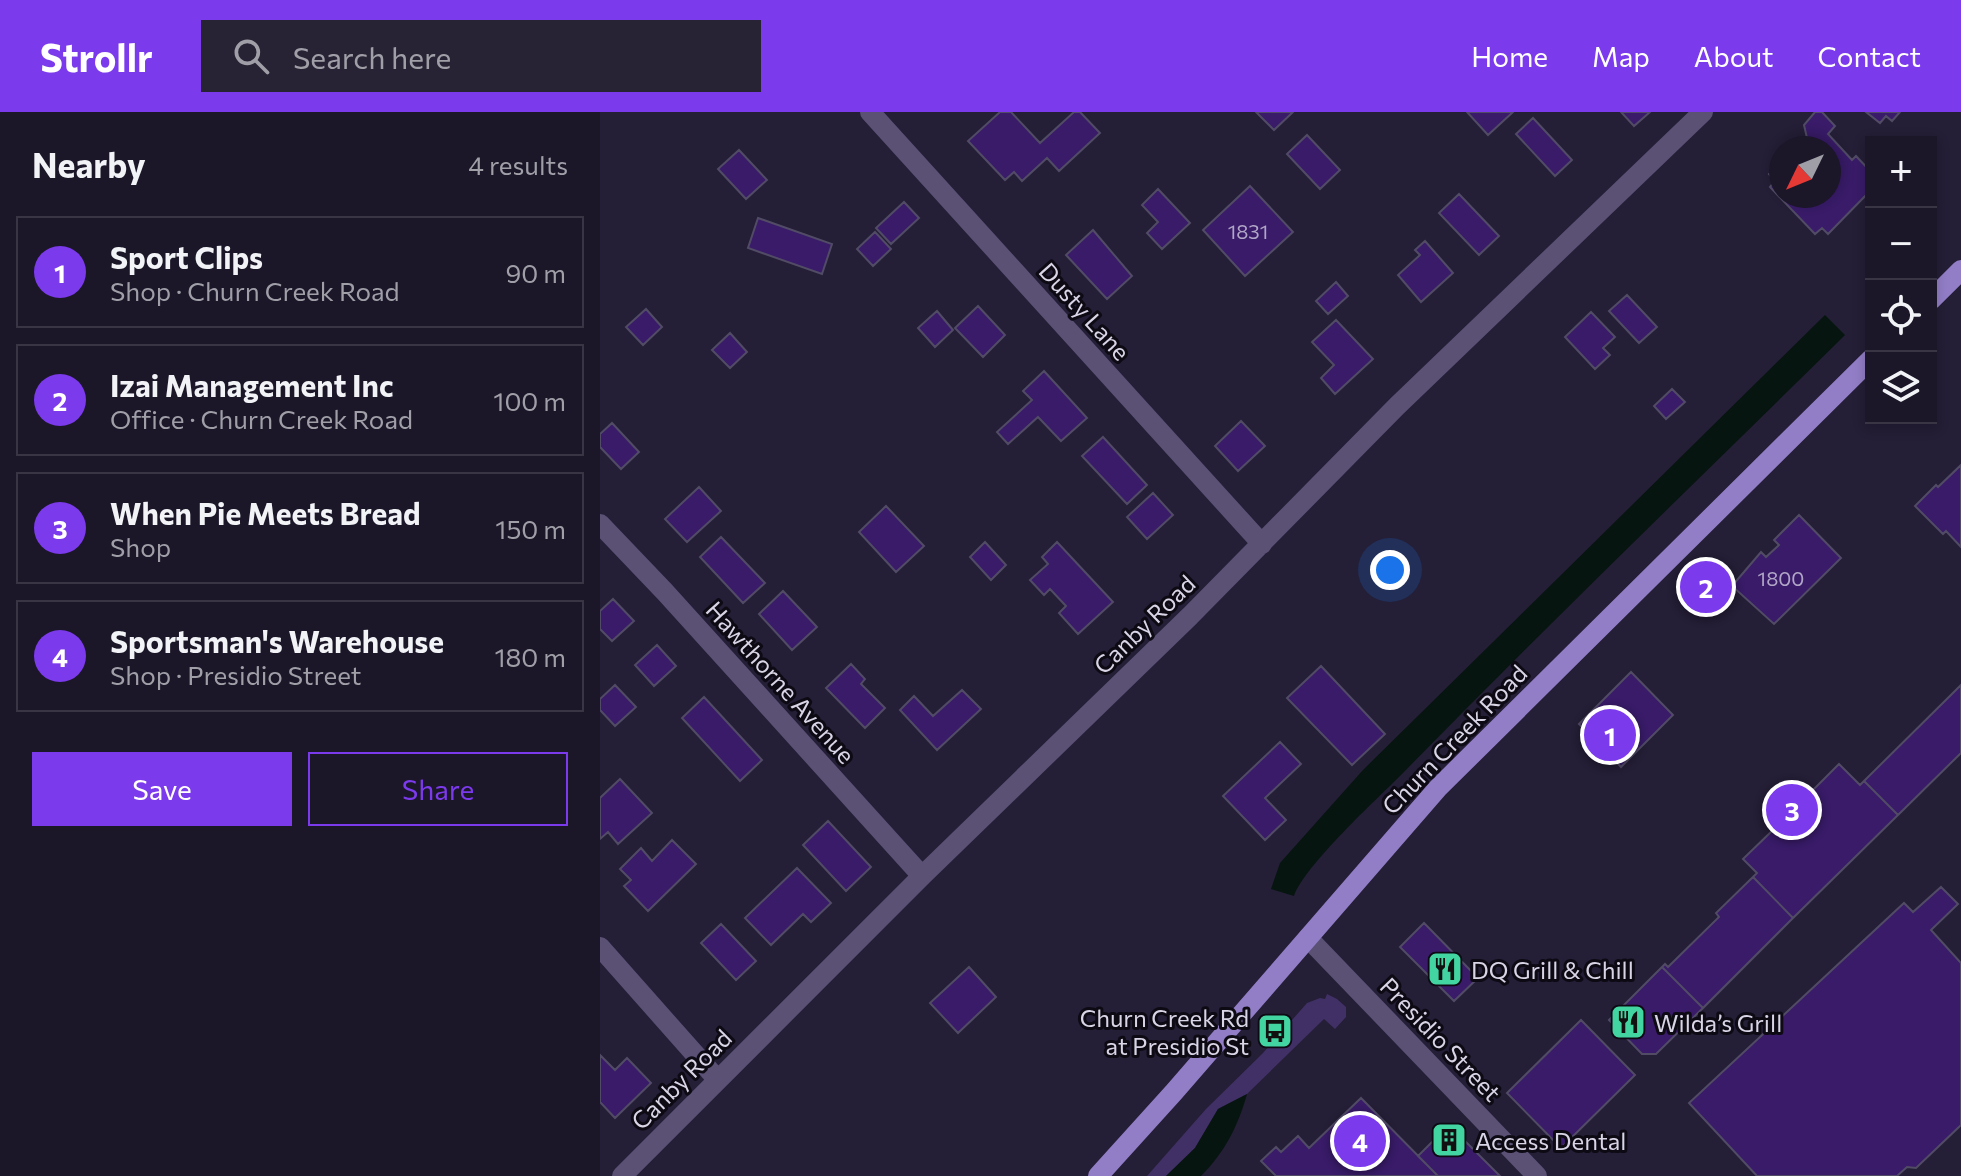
<!DOCTYPE html>
<meta charset="utf-8">
<style>
:root{--surface:#1b1628;--page:#282334;--text:#f1f3f6;--muted:#a09fa8;--line:#393545;--accent:#7c3aed}
body{margin:0;font-family:Commissioner,sans-serif;background:var(--page);color:var(--text)}
.controls{position:absolute;right:24px;top:24px;display:grid;overflow:hidden;border-radius:0px;box-shadow:0 4px 12px #0003}
.controls button{width:72px;height:72px;display:grid;place-items:center;padding:0;border:0;border-bottom:2px solid var(--line);background:var(--surface);color:var(--text);font:40px sans-serif}
.compass{position:absolute;left:1169px;top:24px;width:72px;height:72px;border-radius:50%;background:var(--surface);box-shadow:0 4px 12px #0003;rotate:227deg}
.you{position:absolute;left:790px;top:458px;width:28px;height:28px;margin:-20px;border:6px solid #fff;border-radius:50%;background:#1a73e8;box-shadow:0 0 0 12px #1a73e833}
.badge{display:grid;place-items:center;width:52px;height:52px;border-radius:50%;background:var(--accent);color:#fff;font-size:26px;font-weight:700}
.pin{position:absolute;translate:-50% -50%;border:4px solid #fff;box-shadow:0 2px 8px #0006}
.list{margin:0;padding:0;list-style:none}
h2{display:flex;justify-content:space-between;align-items:center;height:104px;margin:0;padding:0 32px;font-size:34px}
h2 small{font-size:26px;font-weight:400;color:var(--muted)}
.list li{display:grid;grid-template-columns:52px 1fr auto;gap:24px;align-items:center;box-sizing:border-box;height:112px;margin:0 16px 16px;padding:0 16px;border:2px solid var(--line);border-radius:0px}
.list b{display:block;font-size:30px;white-space:nowrap}
.list p{margin:0;font-size:26px;white-space:nowrap;color:var(--muted)}
.list em{font-size:26px;font-style:normal;color:var(--muted)}
.actions{display:flex;gap:16px;padding:24px 32px}
.actions a{flex:1;padding:18px 0;border:2px solid var(--accent);border-radius:0px;text-align:center;font-size:28px;color:var(--accent)}
.actions .main{background:var(--accent);color:#fff}
.icon{flex:none;width:44px;height:44px;fill:none;stroke:currentColor;stroke-width:2;stroke-linecap:round;stroke-linejoin:round}
.map{position:relative;flex:none;width:1361px;height:1064px;overflow:hidden}
header{display:flex;align-items:center;gap:48px;box-sizing:border-box;height:112px;padding:0 40px;background:var(--accent);color:#fff}
header strong{font-size:38px}
nav{display:flex;gap:44px;margin-inline-start:auto;font-size:28px}
.search{width:560px;height:72px;background:var(--page);display:flex;align-items:center;gap:20px;box-sizing:border-box;padding:0 28px;border-radius:0px;color:var(--muted);font-size:30px}
main{display:flex}
aside{flex:1;background:var(--surface)}
.map>svg:first-child{display:block}
.green{fill:#403065}
.water{fill:#06150f}
.building{fill:#391b69;stroke:#514b66;stroke-width:2}
.lines{fill:none;stroke-linecap:round;stroke-linejoin:round}
.minor{stroke:#5a5175;stroke-width:20}
.major{stroke:#927ec7;stroke-width:20}
.labels{text-anchor:middle;dominant-baseline:central;stroke-width:6;stroke-linejoin:round;paint-order:stroke}
.number-label{font-size:20px;fill:#b1a6c7}
.street-label{font-size:24px;fill:#d9d5e6;stroke:#0d0a14}
.poi-label{font-size:24px;fill:#d9d5e6;stroke:#0d0a14;text-anchor:start}
</style>
<header>
<strong>Strollr</strong>
<div class="search"><svg class="icon" aria-label="search" viewBox="0 0 24 24"><circle cx="10" cy="10" r="6"/><path d="M15 15l6 6"/></svg>Search here</div>
<nav><a>Home</a><a>Map</a><a>About</a><a>Contact</a></nav>
</header>
<main>
<aside>
<h2>Nearby<small>4 results</small></h2>
<ul class="list">
<li><span class="badge">1</span><div><b>Sport Clips</b><p>Shop · Churn Creek Road</p></div><em>90 m</em></li>
<li><span class="badge">2</span><div><b>Izai Management Inc</b><p>Office · Churn Creek Road</p></div><em>100 m</em></li>
<li><span class="badge">3</span><div><b>When Pie Meets Bread</b><p>Shop</p></div><em>150 m</em></li>
<li><span class="badge">4</span><div><b>Sportsman's Warehouse</b><p>Shop · Presidio Street</p></div><em>180 m</em></li>
</ul>
<div class="actions"><a class="main">Save</a><a>Share</a></div>
</aside>
<div class="map">
<svg width="1361" height="1064" viewBox="0 0 1361 1064">
<rect width="100%" height="100%" fill="#241e36"/>
<path class="green" d="M 727,882 L 737,887 L 746,895 L 746,905 L 735,917 L 724,907 L 647,982 L 618,997 L 595,1036 L 566,1064 L 547,1064 L 606,997 L 663,941 L 707,891 L 720,886 L 725,887 Z"/>
<path class="water" d="M 1225,203 L 1245,223 C 1097,369 947,513 802,662 C 776,688 705,753 694,784 L 671,777 L 680,751 L 763,658 Z
M 647,982 C 638,1014 625,1040 601,1064 L 566,1064 L 595,1036 L 618,997 Z"/>
<path class="building" d="M 400,0 L 411,0 L 440,31 L 474,0 L 480,0 L 500,21 L 459,59 L 447,46 L 422,69 L 414,60 L 405,68 L 368,29 Z
M 656,0 L 693,0 L 674,18 Z
M 867,0 L 913,0 L 888,23 Z
M 1021,0 L 1050,0 L 1034,14 Z
M 1215,0 L 1222,0 L 1235,14 L 1228,22 L 1252,48 L 1256,44 L 1271,60 L 1271,78 L 1228,122 L 1222,116 L 1215,122 L 1170,75 L 1175,69 L 1169,62 L 1181,51 L 1181,84 L 1229,84 L 1229,36 L 1196,36 L 1207,26 L 1204,13 Z
M 1266,0 L 1300,0 L 1292,9 L 1286,4 L 1280,11 Z
M 933,6 L 972,48 L 955,64 L 916,22 Z
M 707,23 L 740,58 L 720,77 L 687,42 Z
M 139,38 L 167,68 L 146,87 L 118,57 Z
M 650,74 L 693,120 L 645,164 L 603,118 Z
M 558,77 L 590,111 L 562,137 L 547,121 L 558,110 L 542,93 Z
M 859,82 L 899,124 L 879,143 L 839,101 Z
M 304,90 L 319,106 L 291,132 L 276,116 Z
M 158,106 L 232,132 L 222,162 L 148,136 Z
M 493,118 L 532,164 L 507,187 L 466,143 Z
M 275,120 L 291,137 L 273,154 L 257,137 Z
M 825,129 L 853,161 L 821,190 L 798,163 L 820,143 L 815,138 Z
M 736,170 L 748,184 L 728,202 L 716,189 Z
M 1027,183 L 1057,215 L 1039,231 L 1009,199 Z
M 378,194 L 405,223 L 383,245 L 355,216 Z
M 46,197 L 62,215 L 43,233 L 26,215 Z
M 337,199 L 353,218 L 335,235 L 318,216 Z
M 991,200 L 1015,225 L 1003,236 L 1010,243 L 995,257 L 965,225 Z
M 736,208 L 773,247 L 735,282 L 721,266 L 734,253 L 712,230 Z
M 130,221 L 147,240 L 130,256 L 112,238 Z
M 444,259 L 487,306 L 461,329 L 438,305 L 408,332 L 397,320 L 432,288 L 423,279 Z
M 1072,277 L 1085,290 L 1066,307 L 1054,294 Z
M 641,309 L 665,334 L 638,359 L 615,334 Z
M 12,311 L 39,340 L 21,357 L 0,335 L 0,322 Z
M 503,325 L 547,373 L 527,392 L 482,344 Z
M 1361,353 L 1361,435 L 1346,419 L 1343,422 L 1315,394 L 1336,373 L 1338,375 Z
M 99,375 L 121,399 L 87,430 L 65,407 Z
M 553,381 L 573,403 L 547,427 L 527,405 Z
M 286,394 L 324,434 L 296,460 L 259,420 Z
M 1199,403 L 1241,446 L 1174,512 L 1132,474 L 1161,440 L 1166,445 L 1179,433 L 1174,428 Z
M 121,425 L 165,471 L 143,491 L 100,445 Z
M 385,430 L 406,453 L 391,468 L 370,445 Z
M 457,430 L 513,490 L 478,522 L 459,501 L 466,494 L 450,477 L 444,483 L 430,468 L 448,452 L 442,445 Z
M 183,479 L 217,515 L 192,538 L 159,502 Z
M 13,487 L 34,509 L 12,529 L 0,517 L 0,499 Z
M 57,533 L 76,554 L 54,574 L 35,553 Z
M 251,552 L 265,567 L 261,572 L 285,596 L 265,616 L 226,576 Z
M 721,554 L 785,622 L 752,653 L 687,586 Z
M 1031,560 L 1073,603 L 1021,655 L 979,612 Z
M 15,573 L 36,595 L 15,614 L 0,598 L 0,587 Z
M 1361,573 L 1361,641 L 1298,703 L 1264,669 Z
M 362,578 L 381,597 L 337,638 L 300,598 L 314,584 L 333,604 Z
M 104,585 L 162,648 L 140,669 L 82,606 Z
M 680,630 L 701,652 L 665,686 L 686,708 L 665,728 L 623,684 Z
M 1239,652 L 1260,673 L 1264,669 L 1298,703 L 1193,806 L 1153,765 L 1157,761 L 1143,747 L 1174,717 L 1176,721 L 1212,685 L 1209,682 Z
M 20,667 L 52,701 L 18,732 L 8,720 L 0,727 L 0,686 Z
M 228,709 L 271,755 L 246,779 L 203,733 Z
M 72,728 L 96,752 L 48,799 L 24,774 L 31,768 L 20,757 L 41,736 L 52,749 Z
M 197,756 L 231,791 L 211,810 L 203,802 L 171,833 L 145,806 Z
M 1153,765 L 1193,806 L 1103,896 L 1062,855 L 1065,852 L 1068,855 L 1119,805 L 1116,801 Z
M 1341,775 L 1358,792 L 1331,818 L 1361,851 L 1361,1013 L 1316,1056 L 1307,1055 L 1297,1064 L 1157,1064 L 1089,991 L 1304,791 L 1313,800 Z
M 824,811 L 878,866 L 854,889 L 800,835 Z
M 121,812 L 156,849 L 136,868 L 101,831 Z
M 369,855 L 396,885 L 358,921 L 330,891 Z
M 1062,855 L 1103,896 L 1056,942 L 1042,942 L 1009,908 Z
M 981,908 L 1035,963 L 961,1036 L 907,981 Z
M 0,943 L 15,958 L 27,946 L 51,971 L 15,1006 L 0,990 Z
M 761,986 L 838,1064 L 676,1064 L 661,1049 L 676,1035 L 681,1040 L 698,1024 L 709,1036 Z
M 849,1013 L 900,1064 L 838,1064 L 818,1044 Z"/>
<g class="lines">
<path class="minor" d="M 270,0 L 662,432
M 0,412 L 65,480 L 322,764
M 708,826 L 937,1064
M 0,835 L 117,967
M 22,1064 L 322,764 L 590,504 L 797,294 L 1103,0"/>
<path class="major" d="M 1331,188 L 1361,158
M 498,1064 L 574,980 L 838,676 L 1271,247"/>
</g>
<defs>
<symbol id="restaurant-square" viewBox="-11 -11 22 22"><rect x="-9" y="-9" width="18" height="18" rx="4" fill="#42d4a1" stroke="#0d0a14"/><path d="M-5-6h1v4h1v-4h1v4h1v-4h1v5L-1.5 .5V6h-2V.5L-5-1ZM5-6V6H3V1.5H1.5Q1.5-4 5-6Z" fill="#111"/></symbol>
<symbol id="bus-square" viewBox="-11 -11 22 22"><rect x="-9" y="-9" width="18" height="18" rx="4" fill="#42d4a1" stroke="#0d0a14"/><path d="M-5-6H5V4H4V6H2V4H-2V6H-4V4H-5ZM-3.5-4V0h7V-4ZM-3.5 1.2v1.5H-2V1.2ZM2 1.2v1.5H3.5V1.2Z" fill="#111"/></symbol>
<symbol id="building-square" viewBox="-11 -11 22 22"><rect x="-9" y="-9" width="18" height="18" rx="4" fill="#42d4a1" stroke="#0d0a14"/><path d="M-4-6H4V6H1V3H-1V6H-4ZM-2.5-4.3h1.7v1.8h-1.7ZM.8-4.3h1.7v1.8H.8ZM-2.5-1h1.7V.8h-1.7ZM.8-1h1.7V.8H.8Z" fill="#111"/></symbol>
</defs>
<g fill-rule="evenodd">
<use href="#restaurant-square" x="825" y="837" width="40" height="40"/>
<use href="#restaurant-square" x="1008" y="890" width="40" height="40"/>
<use href="#bus-square" x="655" y="899" width="40" height="40"/>
<use href="#building-square" x="829" y="1008" width="40" height="40"/>
</g>
<g class="labels">
<g class="number-label">
<text x="648" y="119">1831</text>
<text x="1181" y="466">1800</text>
</g>
<g class="street-label">
<text transform="translate(485 199) rotate(48)">Dusty Lane</text>
<text transform="translate(544 512) rotate(-44)">Canby Road</text>
<text transform="translate(181 570) rotate(48)">Hawthorne Avenue</text>
<text transform="translate(854 627) rotate(-46)">Churn Creek Road</text>
<text transform="translate(841 927) rotate(46)">Presidio Street</text>
<text transform="translate(81 967) rotate(-45)">Canby Road</text>
</g>
<g class="poi-label">
<text x="871" y="857">DQ Grill &amp; Chill</text>
<text x="649" y="905" text-anchor="end">Churn Creek Rd<tspan x="649" dy="28">at Presidio St</tspan></text>
<text x="1054" y="910">Wilda’s Grill</text>
<text x="875" y="1028">Access Dental</text>
</g>
</g>
</svg>
<div class="controls">
<button>+</button>
<button>−</button>
<button><svg class="icon" aria-label="locate" viewBox="0 0 24 24"><circle cx="12" cy="12" r="6"/><path d="M12 2v4M12 18v4M2 12h4M18 12h4"/></svg></button>
<button><svg class="icon" aria-label="layers" viewBox="0 0 24 24"><path d="M12 4l9 5-9 5-9-5zM3 14l9 5 9-5"/></svg></button>
</div>
<svg class="compass" viewBox="-18 -18 36 36"><path d="M0-13l5 13h-10z" fill="#e53935"/><path d="M0 13l5-13h-10z" fill="#a09fa8"/></svg>
<div class="you"></div>
<div class="pin badge" style="left:1010px;top:623px">1</div>
<div class="pin badge" style="left:1106px;top:475px">2</div>
<div class="pin badge" style="left:1192px;top:698px">3</div>
<div class="pin badge" style="left:760px;top:1029px">4</div>
</div>
</main>
